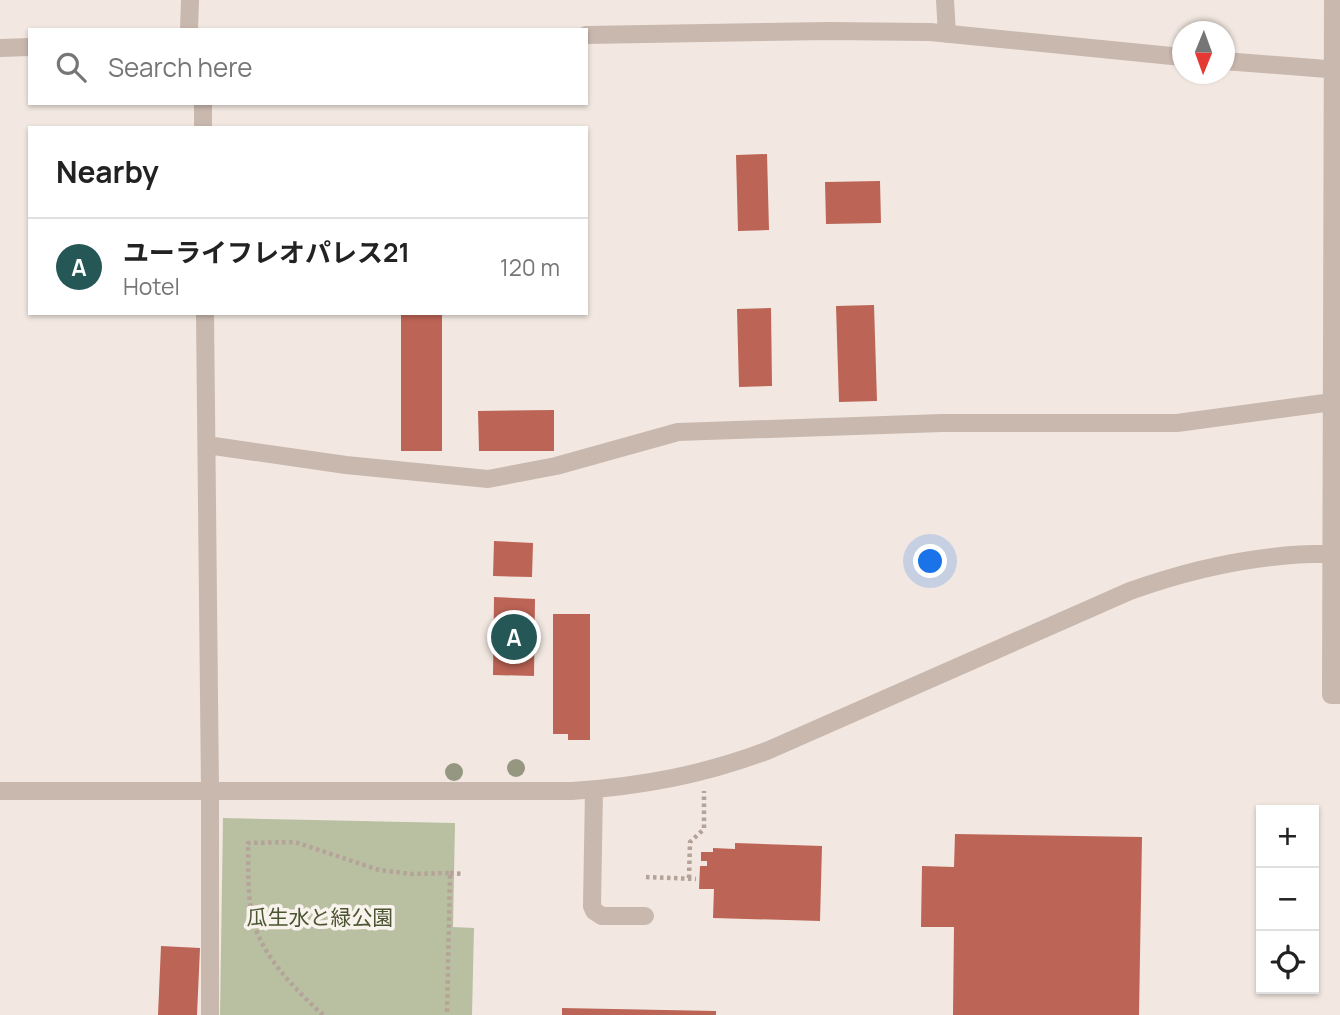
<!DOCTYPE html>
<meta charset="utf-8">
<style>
:root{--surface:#fff;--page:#f6f6f6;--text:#222;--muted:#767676;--line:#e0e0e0;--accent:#245755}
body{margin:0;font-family:Manrope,"Noto Sans JP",sans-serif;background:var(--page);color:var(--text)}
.controls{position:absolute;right:21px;bottom:21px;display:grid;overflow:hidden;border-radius:0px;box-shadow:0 2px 5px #0004}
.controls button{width:63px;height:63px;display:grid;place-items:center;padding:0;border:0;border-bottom:2px solid var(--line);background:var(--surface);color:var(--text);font:35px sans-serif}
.compass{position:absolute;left:1172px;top:21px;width:63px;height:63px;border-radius:50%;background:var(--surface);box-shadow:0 2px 5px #0004;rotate:181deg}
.you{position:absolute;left:931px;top:562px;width:24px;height:24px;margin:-18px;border:5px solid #fff;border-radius:50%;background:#1a73e8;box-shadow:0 0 0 10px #1a73e833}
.badge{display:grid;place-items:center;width:46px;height:46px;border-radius:50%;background:var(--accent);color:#fff;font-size:23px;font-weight:700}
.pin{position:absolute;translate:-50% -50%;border:4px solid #fff;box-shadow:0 2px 7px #0006}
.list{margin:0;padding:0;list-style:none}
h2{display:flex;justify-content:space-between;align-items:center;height:91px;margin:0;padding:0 28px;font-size:30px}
h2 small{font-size:23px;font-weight:400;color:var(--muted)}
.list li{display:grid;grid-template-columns:46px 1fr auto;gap:21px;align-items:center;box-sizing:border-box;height:98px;padding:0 28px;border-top:2px solid var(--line)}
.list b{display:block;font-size:26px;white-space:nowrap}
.list p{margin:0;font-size:23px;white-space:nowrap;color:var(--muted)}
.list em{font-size:23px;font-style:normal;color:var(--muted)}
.icon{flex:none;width:38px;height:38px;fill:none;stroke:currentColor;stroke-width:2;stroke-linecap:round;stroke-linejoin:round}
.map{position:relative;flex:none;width:1340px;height:1015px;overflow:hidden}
.search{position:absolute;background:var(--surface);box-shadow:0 2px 5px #0004;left:28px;top:28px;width:560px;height:77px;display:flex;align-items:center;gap:18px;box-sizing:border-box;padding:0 24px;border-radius:0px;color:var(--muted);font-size:26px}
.panel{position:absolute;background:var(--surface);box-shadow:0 2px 5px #0004;left:28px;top:126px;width:560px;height:189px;border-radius:0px}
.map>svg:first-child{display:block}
.green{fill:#b9c0a2}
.building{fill:#bc6455}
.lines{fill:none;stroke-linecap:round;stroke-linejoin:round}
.path{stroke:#b5a298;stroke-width:4.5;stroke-dasharray:3.5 3.5;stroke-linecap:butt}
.minor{stroke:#c9b8ae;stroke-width:18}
.tree{fill:#969780}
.labels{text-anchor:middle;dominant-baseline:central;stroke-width:7;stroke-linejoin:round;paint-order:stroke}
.park-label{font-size:21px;fill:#4b5531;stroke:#f9f3ed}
</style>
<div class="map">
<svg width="1340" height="1015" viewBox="0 0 1340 1015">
<rect width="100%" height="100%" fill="#f2e8e1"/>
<path class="green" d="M 223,818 L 455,823 L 453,927 L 474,928 L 472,1015 L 220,1015 Z"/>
<path class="building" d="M 767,154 L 769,230 L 738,231 L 736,155 Z
M 880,181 L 881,223 L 826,224 L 825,182 Z
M 874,305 L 877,401 L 839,402 L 836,306 Z
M 771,308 L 772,386 L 739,387 L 737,309 Z
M 401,313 L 442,313 L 442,451 L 401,451 Z
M 554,410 L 554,451 L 479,451 L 478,411 Z
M 494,541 L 533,543 L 532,577 L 493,576 Z
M 494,597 L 535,599 L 534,676 L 493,675 Z
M 553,614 L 590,614 L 590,740 L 568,740 L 568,734 L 553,734 Z
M 955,834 L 1142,837 L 1139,1015 L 953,1015 L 954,927 L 921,927 L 922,866 L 954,867 Z
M 735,843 L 822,846 L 820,921 L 713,918 L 714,889 L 699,889 L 700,866 L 707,866 L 707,861 L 701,861 L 701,852 L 713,852 L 713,848 L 735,849 Z
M 161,946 L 200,948 L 197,1015 L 158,1015 Z
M 562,1008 L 716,1011 L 716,1015 L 562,1015 Z"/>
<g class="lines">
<path class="path" d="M 450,873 L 464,874
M 646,877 L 696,879
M 689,878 L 690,842 L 704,829 L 704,791
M 323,1015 C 298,992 272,966 258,935 C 246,907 249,872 248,843 L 295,842 L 379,870 L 412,874 L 450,873 L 447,1015"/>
<path class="minor" d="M 945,0 L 947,34
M 1333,0 L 1331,695 L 1340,695
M 189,30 L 190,0
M 586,35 L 828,31 L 930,32 L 1182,57
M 0,48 L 30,47
M 1224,61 L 1340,70
M 203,103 L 203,128
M 205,313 L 210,791 L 210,1015
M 207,445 L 346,465 L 488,479 L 556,466 L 678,432 L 942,423 L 1177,423 L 1332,402
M 594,790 L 592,906 L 594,911 L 602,916 L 645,916
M 0,791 L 572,791 C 643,786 703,775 769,750 L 1130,591 C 1197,567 1268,552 1340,554"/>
</g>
<g class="tree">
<circle cx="516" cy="768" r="9"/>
<circle cx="454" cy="772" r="9"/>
</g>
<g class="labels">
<g class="park-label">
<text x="320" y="917">瓜生水と緑公園</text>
</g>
</g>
</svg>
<div class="controls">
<button>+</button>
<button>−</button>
<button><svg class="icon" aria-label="locate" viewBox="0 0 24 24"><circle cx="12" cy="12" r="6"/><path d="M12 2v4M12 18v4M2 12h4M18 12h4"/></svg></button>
</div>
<svg class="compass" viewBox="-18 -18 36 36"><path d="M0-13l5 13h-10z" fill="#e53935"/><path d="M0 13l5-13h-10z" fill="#767676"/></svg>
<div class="you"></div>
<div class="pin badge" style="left:514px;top:637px">A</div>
<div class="search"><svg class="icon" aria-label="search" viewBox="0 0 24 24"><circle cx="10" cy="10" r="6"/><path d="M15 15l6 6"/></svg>Search here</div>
<section class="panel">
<h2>Nearby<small></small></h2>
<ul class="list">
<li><span class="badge">A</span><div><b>ユーライフレオパレス21</b><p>Hotel</p></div><em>120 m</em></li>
</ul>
</section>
</div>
